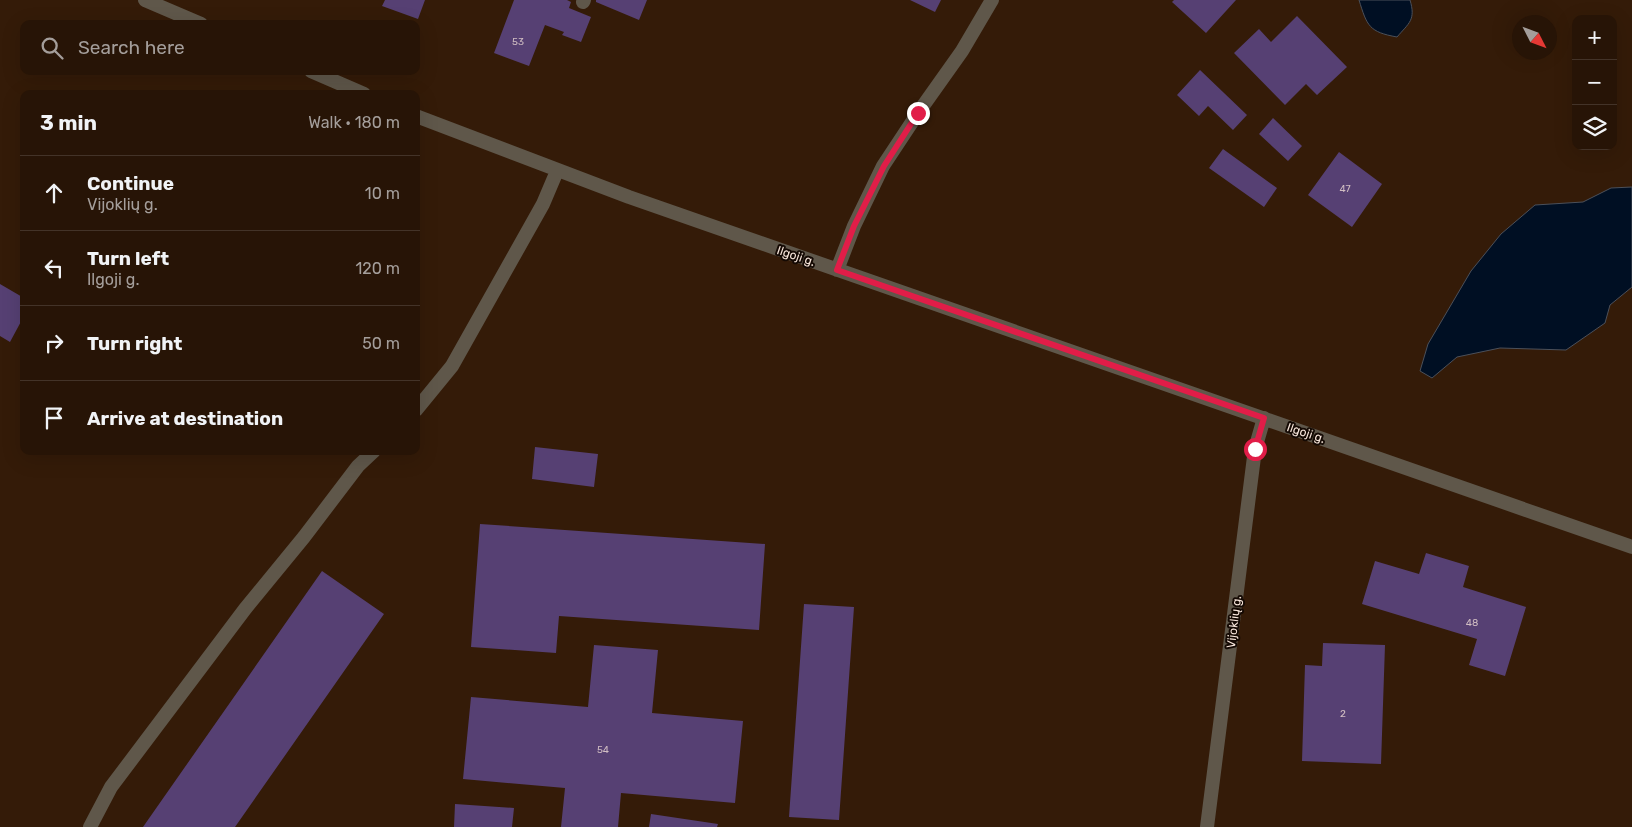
<!DOCTYPE html>
<meta charset="utf-8">
<style>
:root{--surface:#271406;--page:#332114;--text:#f1f3f6;--muted:#a49e9b;--line:#433328}
body{margin:0;font-family:Rubik,sans-serif;background:var(--page);color:var(--text)}
.controls{position:absolute;right:15px;top:15px;display:grid;overflow:hidden;border-radius:10px;box-shadow:0 5px 20px #0002}
.controls button{width:45px;height:45px;display:grid;place-items:center;padding:0;border:0;border-bottom:1px solid var(--line);background:var(--surface);color:var(--text);font:25px sans-serif}
.compass{position:absolute;left:1512px;top:15px;width:45px;height:45px;border-radius:50%;background:var(--surface);box-shadow:0 5px 20px #0002;rotate:132deg}
.stop{position:absolute;width:15px;height:15px;margin:-11px;border:4px solid #e11d48;border-radius:50%;background:#fff}
.stop.end{background:#e11d48;border-color:#fff;box-shadow:0 1px 5px #0008}
.list{margin:0;padding:0;list-style:none}
h2{display:flex;justify-content:space-between;align-items:center;height:65px;margin:0;padding:0 20px;font-size:21px}
h2 small{font-size:16px;font-weight:400;color:var(--muted)}
.list li{display:grid;grid-template-columns:32px 1fr auto;gap:15px;align-items:center;box-sizing:border-box;height:75px;padding:0 20px;border-top:1px solid var(--line)}
.list b{display:block;font-size:19px;white-space:nowrap}
.list p{margin:0;font-size:16px;white-space:nowrap;color:var(--muted)}
.list em{font-size:16px;font-style:normal;color:var(--muted)}
.icon{flex:none;width:28px;height:28px;fill:none;stroke:currentColor;stroke-width:2;stroke-linecap:round;stroke-linejoin:round}
.map{position:relative;flex:none;width:1632px;height:827px;overflow:hidden}
.search{position:absolute;background:var(--surface);box-shadow:0 5px 20px #0002;left:20px;top:20px;width:400px;height:55px;display:flex;align-items:center;gap:12px;box-sizing:border-box;padding:0 18px;border-radius:10px;color:var(--muted);font-size:19px}
.panel{position:absolute;background:var(--surface);box-shadow:0 5px 20px #0002;left:20px;top:90px;width:400px;height:365px;border-radius:10px}
.map>svg:first-child{display:block}
.water{fill:#000f23;stroke:#4b505a}
.building{fill:#564073}
.lines{fill:none;stroke-linecap:round;stroke-linejoin:round}
.minor{stroke:#5f574a;stroke-width:14}
.route{stroke:#e11d48;stroke-width:6}
.labels{text-anchor:middle;dominant-baseline:central;stroke-width:4;stroke-linejoin:round;paint-order:stroke}
.number-label{font-size:10px;fill:#d0bdc2}
.street-label{font-size:12px;fill:#f9e7dc;stroke:#140903}
</style>
<div class="map">
<svg width="1632" height="827" viewBox="0 0 1632 827">
<rect width="100%" height="100%" fill="#341b08"/>
<path class="water" d="M 1359,0 L 1410,0 C 1416,20 1409,23 1397,37 C 1369,32 1367,26 1359,0 Z
M 1632,187 L 1632,287 L 1610,305 L 1605,323 L 1566,350 L 1500,348 L 1457,357 L 1432,378 L 1420,371 L 1428,344 L 1471,271 L 1501,234 L 1535,205 L 1583,202 L 1611,188 Z"/>
<path class="building" d="M 385,0 L 425,0 L 418,19 L 382,6 Z
M 514,0 L 567,0 L 571,2 L 569,8 L 591,17 L 581,42 L 562,35 L 564,32 L 545,25 L 529,66 L 494,53 Z
M 596,0 L 647,0 L 639,20 L 596,2 Z
M 910,0 L 941,0 L 935,12 Z
M 1174,0 L 1236,0 L 1206,33 L 1172,2 Z
M 1297,16 L 1347,67 L 1317,95 L 1306,84 L 1285,105 L 1234,53 L 1259,29 L 1271,42 Z
M 1200,70 L 1247,115 L 1233,130 L 1208,106 L 1199,116 L 1177,95 Z
M 1273,118 L 1302,146 L 1288,161 L 1259,134 Z
M 1223,149 L 1277,188 L 1264,207 L 1209,168 Z
M 1339,152 L 1382,184 L 1352,227 L 1308,195 Z
M 0,284 L 24,298 L 24,316 L 10,342 L 0,336 Z
M 535,447 L 598,454 L 594,487 L 532,479 Z
M 480,524 L 765,544 L 759,630 L 559,616 L 556,653 L 471,647 Z
M 1426,553 L 1469,566 L 1463,587 L 1526,607 L 1505,676 L 1469,665 L 1477,639 L 1362,604 L 1375,561 L 1419,574 Z
M 322,571 L 384,614 L 235,827 L 143,827 Z
M 804,604 L 854,607 L 839,820 L 789,817 Z
M 1323,643 L 1385,645 L 1381,764 L 1302,761 L 1305,665 L 1322,666 Z
M 594,645 L 658,650 L 652,713 L 743,721 L 735,803 L 621,793 L 618,827 L 561,827 L 565,788 L 463,779 L 471,697 L 588,707 Z
M 455,804 L 514,808 L 512,827 L 454,827 Z
M 651,814 L 718,824 L 717,827 L 649,827 Z"/>
<g class="lines">
<path class="minor" d="M 145,0 L 201,24
M 583,2 L 584,0
M 311,71 L 364,94
M 416,116 L 629,197 L 1632,547
M 837,270 L 854,226 L 883,166 L 918,113 L 962,51 L 992,0
M 416,410 L 452,366 L 543,204 L 557,171
M 90,827 L 111,787 L 245,609 L 304,537 L 358,466 L 374,451
M 1207,827 L 1255,449 L 1264,418"/>
</g>
<g class="lines">
<path class="route" d="M 918,113 L 884,166 L 854,226 L 837,270 L 1264,418 L 1255,449"/>
</g>
<g class="labels">
<g class="number-label">
<text x="518" y="42">53</text>
<text x="1345" y="189">47</text>
<text x="1472" y="623">48</text>
<text x="1343" y="714">2</text>
<text x="603" y="750">54</text>
</g>
<g class="street-label">
<text transform="translate(796 256) rotate(19)">Ilgoji g.</text>
<text transform="translate(1306 433) rotate(19)">Ilgoji g.</text>
<text transform="translate(1234 622) rotate(-83)">Vijoklių g.</text>
</g>
</g>
</svg>
<div class="controls">
<button>+</button>
<button>−</button>
<button><svg class="icon" aria-label="layers" viewBox="0 0 24 24"><path d="M12 4l9 5-9 5-9-5zM3 14l9 5 9-5"/></svg></button>
</div>
<svg class="compass" viewBox="-18 -18 36 36"><path d="M0-13l5 13h-10z" fill="#e53935"/><path d="M0 13l5-13h-10z" fill="#a49e9b"/></svg>
<div class="stop" style="left:1255px;top:449px"></div>
<div class="stop end" style="left:918px;top:113px"></div>
<div class="search"><svg class="icon" aria-label="search" viewBox="0 0 24 24"><circle cx="10" cy="10" r="6"/><path d="M15 15l6 6"/></svg>Search here</div>
<section class="panel">
<h2>3 min<small>Walk · 180 m</small></h2>
<ul class="list">
<li><svg class="icon" aria-label="ahead" viewBox="0 0 24 24"><path d="M12 20V5M6 11l6-6 6 6"/></svg><div><b>Continue</b><p>Vijoklių g.</p></div><em>10 m</em></li>
<li><svg class="icon" aria-label="left" viewBox="0 0 24 24"><path d="M17 20v-9H6M10 6l-5 5 5 5"/></svg><div><b>Turn left</b><p>Ilgoji g.</p></div><em>120 m</em></li>
<li><svg class="icon" aria-label="right" viewBox="0 0 24 24"><path d="M7 20v-9h11M14 6l5 5-5 5"/></svg><div><b>Turn right</b></div><em>50 m</em></li>
<li><svg class="icon" aria-label="arrive" viewBox="0 0 24 24"><path d="M6 21V4h12l-3 4 3 4H6"/></svg><div><b>Arrive at destination</b></div></li>
</ul>
</section>
</div>
